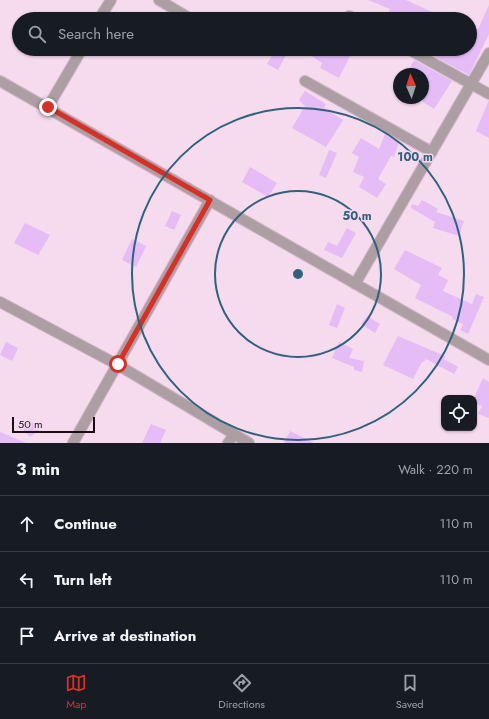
<!DOCTYPE html>
<meta charset="utf-8">
<style>
:root{--surface:#171b24;--page:#242831;--text:#f1f3f6;--muted:#9ea1a6;--line:#363941;--accent:#d93025}
body{margin:0;font-family:Jost,sans-serif;background:var(--page);color:var(--text)}
.controls{position:absolute;right:12px;bottom:12px;display:grid;overflow:hidden;border-radius:8px;box-shadow:0 1px 3px #0004}
.controls button{width:36px;height:36px;display:grid;place-items:center;padding:0;border:0;border-bottom:1px solid var(--line);background:var(--surface);color:var(--text);font:20px sans-serif}
.compass{position:absolute;left:393px;top:68px;width:36px;height:36px;border-radius:50%;background:var(--surface);box-shadow:0 1px 3px #0004;rotate:357deg}
.scale{position:absolute;left:12px;bottom:10px;width:83px;box-sizing:border-box;padding-left:4px;border:2px solid #180f16;border-top:0;font-size:11px;line-height:14px;white-space:nowrap;color:#180f16;-webkit-text-stroke:3px #f6daee;paint-order:stroke}
.stop{position:absolute;width:12px;height:12px;margin:-9px;border:3px solid #d93025;border-radius:50%;background:#fff}
.stop.end{background:#d93025;border-color:#fff;box-shadow:0 1px 4px #0008}
.list{margin:0;padding:0;list-style:none}
h2{display:flex;justify-content:space-between;align-items:center;height:52px;margin:0;padding:0 16px;font-size:17px}
h2 small{font-size:13px;font-weight:400;color:var(--muted)}
.list li{display:grid;grid-template-columns:26px 1fr auto;gap:12px;align-items:center;box-sizing:border-box;height:56px;padding:0 16px;border-top:1px solid var(--line)}
.list b{display:block;font-size:15px;white-space:nowrap}
.list em{font-size:13px;font-style:normal;color:var(--muted)}
.icon{flex:none;width:22px;height:22px;fill:none;stroke:currentColor;stroke-width:2;stroke-linecap:round;stroke-linejoin:round}
.map{position:relative;flex:none;width:489px;height:443px;overflow:hidden}
.search{position:absolute;background:var(--surface);box-shadow:0 1px 3px #0004;left:12px;right:12px;top:12px;height:44px;display:flex;align-items:center;gap:10px;box-sizing:border-box;padding:0 14px;border-radius:22px;color:var(--muted);font-size:15px}
.sheet{height:220px;background:var(--surface)}
nav{display:flex;justify-content:space-around;align-items:center;box-sizing:border-box;height:56px;border-top:1px solid var(--line);background:var(--surface);font-size:11px;color:var(--muted)}
nav a{display:grid;justify-items:center;gap:2px}
nav .on{color:var(--accent)}
.map>svg:first-child{display:block}
.building{fill:#e5bcf6}
.lines{fill:none;stroke-linecap:round;stroke-linejoin:round}
.minor-casing{stroke:#ceb5c7;stroke-width:12}
.minor{stroke:#ac9ea2;stroke-width:10}
.route{stroke:#d93025;stroke-width:5}
.ring{fill:none;stroke:#2e627e;stroke-width:2}
.centre{fill:#2e627e;stroke:#f6daee;stroke-width:2}
.ring-label{font-size:12px;text-anchor:middle;font-weight:bold;fill:#2e627e;stroke:#f6daee;stroke-width:3;stroke-linejoin:round;paint-order:stroke}
</style>
<div class="map">
<svg width="489" height="443" viewBox="0 0 489 443">
<rect width="100%" height="100%" fill="#f6daee"/>
<path class="building" d="M 368,0 L 406,0 L 448,19 L 385,19 L 390,9 Z
M 489,5 L 489,34 L 469,75 L 426,52 L 427,49 L 470,49 L 470,36 L 474,38 Z
M 276,49 L 280,49 L 287,53 L 278,70 L 267,64 Z
M 301,49 L 323,49 L 334,56 L 337,49 L 341,49 L 351,54 L 339,78 L 320,68 L 322,63 Z
M 414,60 L 452,81 L 434,109 L 423,102 L 423,74 L 410,68 Z
M 305,91 L 326,104 L 324,108 L 343,120 L 326,147 L 292,128 L 305,106 L 299,100 Z
M 489,100 L 489,138 L 476,131 Z
M 385,134 L 393,137 L 392,139 L 399,142 L 394,157 L 391,156 L 378,179 L 386,184 L 377,198 L 359,187 L 364,177 L 353,172 L 359,157 L 352,153 L 361,138 L 379,149 Z
M 329,150 L 337,153 L 326,178 L 319,175 Z
M 250,167 L 277,183 L 268,197 L 242,182 Z
M 422,200 L 438,209 L 436,212 L 464,221 L 459,236 L 433,228 L 435,222 L 411,208 L 412,204 L 418,206 Z
M 172,211 L 181,215 L 174,230 L 165,226 Z
M 25,223 L 50,235 L 38,255 L 14,243 Z
M 347,228 L 356,233 L 342,258 L 324,250 L 328,242 L 337,246 Z
M 132,239 L 146,246 L 136,267 L 122,260 Z
M 405,250 L 442,268 L 438,275 L 448,280 L 443,291 L 472,304 L 476,294 L 484,297 L 468,334 L 460,330 L 463,324 L 452,319 L 453,317 L 415,298 L 421,285 L 394,269 Z
M 337,304 L 345,308 L 337,328 L 329,325 Z
M 367,316 L 380,324 L 375,333 L 361,324 Z
M 398,336 L 445,356 L 444,359 L 458,367 L 454,374 L 426,359 L 424,362 L 422,362 L 413,379 L 383,365 Z
M 6,342 L 18,348 L 12,361 L 0,355 Z
M 339,342 L 353,349 L 349,358 L 364,361 L 362,372 L 354,370 L 354,367 L 332,358 Z
M 483,378 L 489,382 L 489,418 L 478,414 L 482,406 L 474,403 L 474,398 Z
M 29,419 L 39,430 L 30,437 L 20,426 Z
M 151,424 L 166,430 L 160,443 L 142,443 Z
M 290,431 L 314,443 L 284,443 Z
M 0,432 L 26,443 L 0,443 Z"/>
<g class="lines">
<defs>
<path id="minor" d="M 159,0 L 191,19
M 349,16 L 354,19
M 99,19 L 111,0
M 408,49 L 489,94
M 0,81 L 489,360
M 305,81 L 432,152
M 48,107 L 82,49
M 355,284 L 489,53
M 0,302 L 118,365 L 249,443
M 73,443 L 210,200
M 228,443 L 234,434"/>
</defs>
<use href="#minor" class="minor-casing"/>
<use href="#minor" class="minor"/>
</g>
<g class="lines">
<path class="route" d="M 48,107 L 210,200 L 118,364"/>
</g>
<g class="ring">
<circle cx="298" cy="274" r="83"/>
<circle cx="298" cy="274" r="166"/>
</g>
<circle cx="298" cy="274" r="6" class="centre"/>
<g class="ring-label">
<text x="415" y="161">100 m</text>
<text x="357" y="220">50 m</text>
</g>
</svg>
<div class="controls">
<button><svg class="icon" aria-label="locate" viewBox="0 0 24 24"><circle cx="12" cy="12" r="6"/><path d="M12 2v4M12 18v4M2 12h4M18 12h4"/></svg></button>
</div>
<svg class="compass" viewBox="-18 -18 36 36"><path d="M0-13l5 13h-10z" fill="#e53935"/><path d="M0 13l5-13h-10z" fill="#9ea1a6"/></svg>
<div class="scale">50 m</div>
<div class="stop" style="left:118px;top:364px"></div>
<div class="stop end" style="left:48px;top:107px"></div>
<div class="search"><svg class="icon" aria-label="search" viewBox="0 0 24 24"><circle cx="10" cy="10" r="6"/><path d="M15 15l6 6"/></svg>Search here</div>
</div>
<section class="sheet">
<h2>3 min<small>Walk · 220 m</small></h2>
<ul class="list">
<li><svg class="icon" aria-label="ahead" viewBox="0 0 24 24"><path d="M12 20V5M6 11l6-6 6 6"/></svg><div><b>Continue</b></div><em>110 m</em></li>
<li><svg class="icon" aria-label="left" viewBox="0 0 24 24"><path d="M17 20v-9H6M10 6l-5 5 5 5"/></svg><div><b>Turn left</b></div><em>110 m</em></li>
<li><svg class="icon" aria-label="arrive" viewBox="0 0 24 24"><path d="M6 21V4h12l-3 4 3 4H6"/></svg><div><b>Arrive at destination</b></div></li>
</ul>
</section>
<nav>
<a class="on"><svg class="icon" aria-label="map" viewBox="0 0 24 24"><path d="M3 6l6-2 6 2 6-2v14l-6 2-6-2-6 2zM9 4v14M15 6v14"/></svg>Map</a>
<a><svg class="icon" aria-label="directions" viewBox="0 0 24 24"><path d="M12 3l9 9-9 9-9-9zM9 14v-3h6M13 9l2 2-2 2"/></svg>Directions</a>
<a><svg class="icon" aria-label="saved" viewBox="0 0 24 24"><path d="M7 4h10v16l-5-4-5 4z"/></svg>Saved</a>
</nav>
